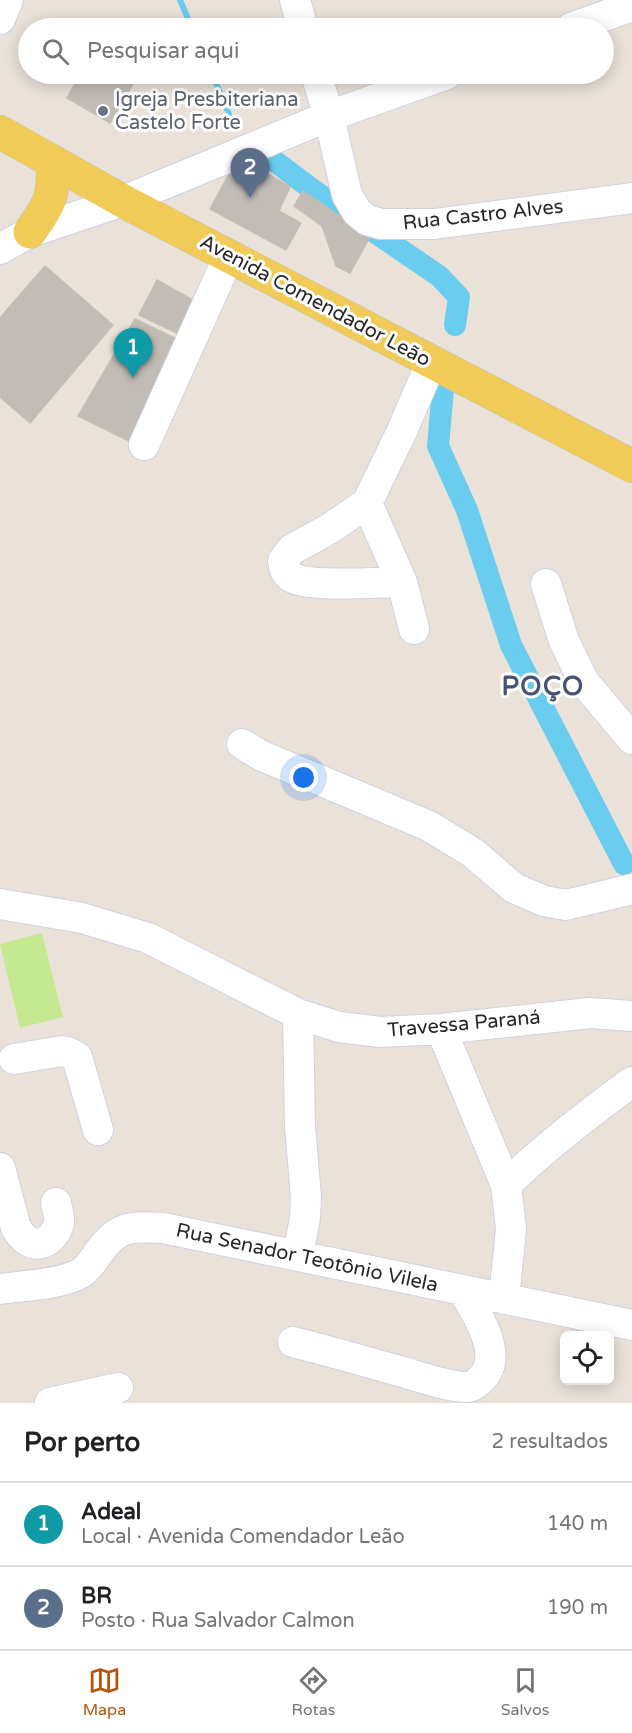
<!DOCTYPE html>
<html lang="pt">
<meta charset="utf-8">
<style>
:root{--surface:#fff;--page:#f6f6f6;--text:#202124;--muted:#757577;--line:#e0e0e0;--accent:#b45309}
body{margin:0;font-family:"Varela Round",sans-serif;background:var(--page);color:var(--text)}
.controls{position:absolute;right:18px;bottom:18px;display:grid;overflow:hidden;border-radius:9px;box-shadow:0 3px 15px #0003}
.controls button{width:54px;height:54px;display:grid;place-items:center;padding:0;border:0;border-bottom:2px solid var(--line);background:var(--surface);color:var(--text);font:30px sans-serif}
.you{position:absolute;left:304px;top:778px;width:21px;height:21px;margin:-15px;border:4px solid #fff;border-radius:50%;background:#1a73e8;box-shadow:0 0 0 9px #1a73e833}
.badge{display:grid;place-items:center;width:39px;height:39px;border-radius:50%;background:var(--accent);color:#fff;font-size:20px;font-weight:700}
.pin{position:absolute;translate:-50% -50px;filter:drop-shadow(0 2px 3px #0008)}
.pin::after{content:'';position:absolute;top:32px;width:21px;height:18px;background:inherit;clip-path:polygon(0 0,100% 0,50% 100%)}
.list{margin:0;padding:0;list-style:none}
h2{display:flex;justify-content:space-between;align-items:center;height:78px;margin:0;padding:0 24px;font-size:26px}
h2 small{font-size:20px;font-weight:400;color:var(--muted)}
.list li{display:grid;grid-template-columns:39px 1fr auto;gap:18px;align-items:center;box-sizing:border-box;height:84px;padding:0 24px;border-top:2px solid var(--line)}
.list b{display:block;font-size:22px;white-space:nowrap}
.list p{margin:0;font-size:20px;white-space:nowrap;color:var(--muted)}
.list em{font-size:20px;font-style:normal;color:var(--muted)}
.icon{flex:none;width:33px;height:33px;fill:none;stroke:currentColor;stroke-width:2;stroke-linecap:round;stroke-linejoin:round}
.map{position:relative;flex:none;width:632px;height:1403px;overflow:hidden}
.search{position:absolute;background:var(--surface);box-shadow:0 3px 15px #0003;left:18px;right:18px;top:18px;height:66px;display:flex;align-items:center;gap:15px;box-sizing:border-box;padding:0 21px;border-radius:33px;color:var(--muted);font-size:22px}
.sheet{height:246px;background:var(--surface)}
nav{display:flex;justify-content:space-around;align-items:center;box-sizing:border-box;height:84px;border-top:2px solid var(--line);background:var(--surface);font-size:16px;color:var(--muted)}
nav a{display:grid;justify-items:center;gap:3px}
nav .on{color:var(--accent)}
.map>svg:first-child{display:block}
.pitch{fill:#c4e990}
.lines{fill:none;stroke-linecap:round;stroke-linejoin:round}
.stream{stroke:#6accee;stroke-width:6}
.canal{stroke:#6accee;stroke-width:22}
.building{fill:#c2bcb6;stroke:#c5beb3;stroke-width:1.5}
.minor-casing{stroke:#ced2e1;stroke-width:32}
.major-casing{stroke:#c3c3c3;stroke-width:34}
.minor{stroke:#fff;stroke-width:30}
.major{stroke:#f0cb58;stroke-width:33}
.worship-dot{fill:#6b7280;stroke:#fff;stroke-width:2}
.labels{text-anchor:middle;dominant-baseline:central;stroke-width:6;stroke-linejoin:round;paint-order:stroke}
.worship-label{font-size:20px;fill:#5b616d;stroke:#fff;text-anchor:start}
.street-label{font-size:20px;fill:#272727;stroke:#fff}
.district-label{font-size:26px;font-weight:bold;letter-spacing:1.5px;fill:#485177;stroke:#fff}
</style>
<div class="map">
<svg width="632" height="1403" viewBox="0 0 632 1403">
<rect width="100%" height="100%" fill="#eae2d9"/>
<path class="pitch" d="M 42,933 L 63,1017 L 20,1028 L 0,944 Z"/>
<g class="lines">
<path class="stream" d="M 180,0 L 192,28
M 212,74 L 229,114"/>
<path class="canal" d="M 264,153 L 313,190 L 439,276 L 459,297 L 455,325
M 443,389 L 438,446 L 467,510 L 511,645 L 624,864"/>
</g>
<path class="building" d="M 80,74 L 139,74 L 110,123 L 67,98 Z
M 247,161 L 290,187 L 279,211 L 301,223 L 286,250 L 210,209 L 231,170 Z
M 303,191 L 370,237 L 350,273 L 336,266 L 322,226 L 294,206 Z
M 45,266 L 113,325 L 30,423 L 0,397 L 0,318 Z
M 157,280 L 200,304 L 185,337 L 139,315 Z
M 135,319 L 181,341 L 137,445 L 78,416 Z"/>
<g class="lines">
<defs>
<path id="minor" d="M 295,0 L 303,28
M 0,19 L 8,0
M 571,28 L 632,6
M 316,74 L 329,116 L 347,195 L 357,212 L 367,220 L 381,224 L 434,224 L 632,198
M 0,249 L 30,232 L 123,201 L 329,116 L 447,74
M 144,445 L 229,256
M 367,503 L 402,582 L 414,629
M 402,582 C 378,582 309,588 291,577 C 285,573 284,568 283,561 L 291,550 L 329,529 L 367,503 L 402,431 L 431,363
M 546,584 L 564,641 L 584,682 L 632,739
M 242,744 L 262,756 L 429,826 L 473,853 L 514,888 L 544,901 L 566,905 L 632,889
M 0,904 L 82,918 L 148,938 L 298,1014 L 339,1027 L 380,1032 L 441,1029 L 590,1013 L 632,1016
M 441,1029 L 506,1185 L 511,1229 L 504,1299
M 14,1059 L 62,1051 L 70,1053 L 77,1057 L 98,1130
M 0,1168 L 16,1228 C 25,1243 40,1251 53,1235 C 56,1231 59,1227 59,1222 C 60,1216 57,1209 56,1203
M 506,1185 C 545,1147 588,1114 632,1082
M 298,1255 L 305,1218 L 306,1197 L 300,1126 L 298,1014
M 0,1289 C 22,1286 63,1284 81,1273 C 89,1268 94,1259 99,1252 C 119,1224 132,1227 163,1228 L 632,1325
M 293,1342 C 328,1351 364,1361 399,1371 C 418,1376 448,1387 467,1387 C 473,1387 478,1382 482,1378 C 505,1355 475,1311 463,1290
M 50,1403 L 118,1388"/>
<path id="major" d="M 0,132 L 123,201 L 632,466
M 30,232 C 50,204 55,195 52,161"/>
</defs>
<use href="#minor" class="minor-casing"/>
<use href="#major" class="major-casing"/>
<use href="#minor" class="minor"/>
<use href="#major" class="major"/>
</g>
<circle class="worship-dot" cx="103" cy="111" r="6"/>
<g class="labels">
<g class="worship-label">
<text x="115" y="100">Igreja Presbiteriana<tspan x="115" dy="23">Castelo Forte</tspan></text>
</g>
<g class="street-label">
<text transform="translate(483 215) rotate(-6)">Rua Castro Alves</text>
<text transform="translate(315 301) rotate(28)">Avenida Comendador Leão</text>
<text transform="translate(464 1024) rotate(-5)">Travessa Paraná</text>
<text transform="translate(307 1258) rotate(12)">Rua Senador Teotônio Vilela</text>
</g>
<g class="district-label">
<text x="543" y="686">POÇO</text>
</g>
</g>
</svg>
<div class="controls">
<button><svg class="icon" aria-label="locate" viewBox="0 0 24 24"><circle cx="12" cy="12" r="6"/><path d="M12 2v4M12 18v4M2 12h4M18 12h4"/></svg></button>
</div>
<div class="you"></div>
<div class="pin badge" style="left:133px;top:378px;background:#0f9aa8">1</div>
<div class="pin badge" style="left:250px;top:198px;background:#5c6f8a">2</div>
<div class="search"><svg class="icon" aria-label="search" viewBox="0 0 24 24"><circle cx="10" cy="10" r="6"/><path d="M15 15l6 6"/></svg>Pesquisar aqui</div>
</div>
<section class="sheet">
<h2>Por perto<small>2 resultados</small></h2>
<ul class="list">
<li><span class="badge" style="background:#0f9aa8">1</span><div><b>Adeal</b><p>Local · Avenida Comendador Leão</p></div><em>140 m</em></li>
<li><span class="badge" style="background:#5c6f8a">2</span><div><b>BR</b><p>Posto · Rua Salvador Calmon</p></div><em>190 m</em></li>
</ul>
</section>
<nav>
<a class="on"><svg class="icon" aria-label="map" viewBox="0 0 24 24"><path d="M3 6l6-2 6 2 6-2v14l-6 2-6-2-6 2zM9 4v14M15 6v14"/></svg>Mapa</a>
<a><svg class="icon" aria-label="directions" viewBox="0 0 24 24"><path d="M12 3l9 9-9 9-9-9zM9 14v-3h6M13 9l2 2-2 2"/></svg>Rotas</a>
<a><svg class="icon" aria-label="saved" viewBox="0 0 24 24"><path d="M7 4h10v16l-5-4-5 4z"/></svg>Salvos</a>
</nav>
